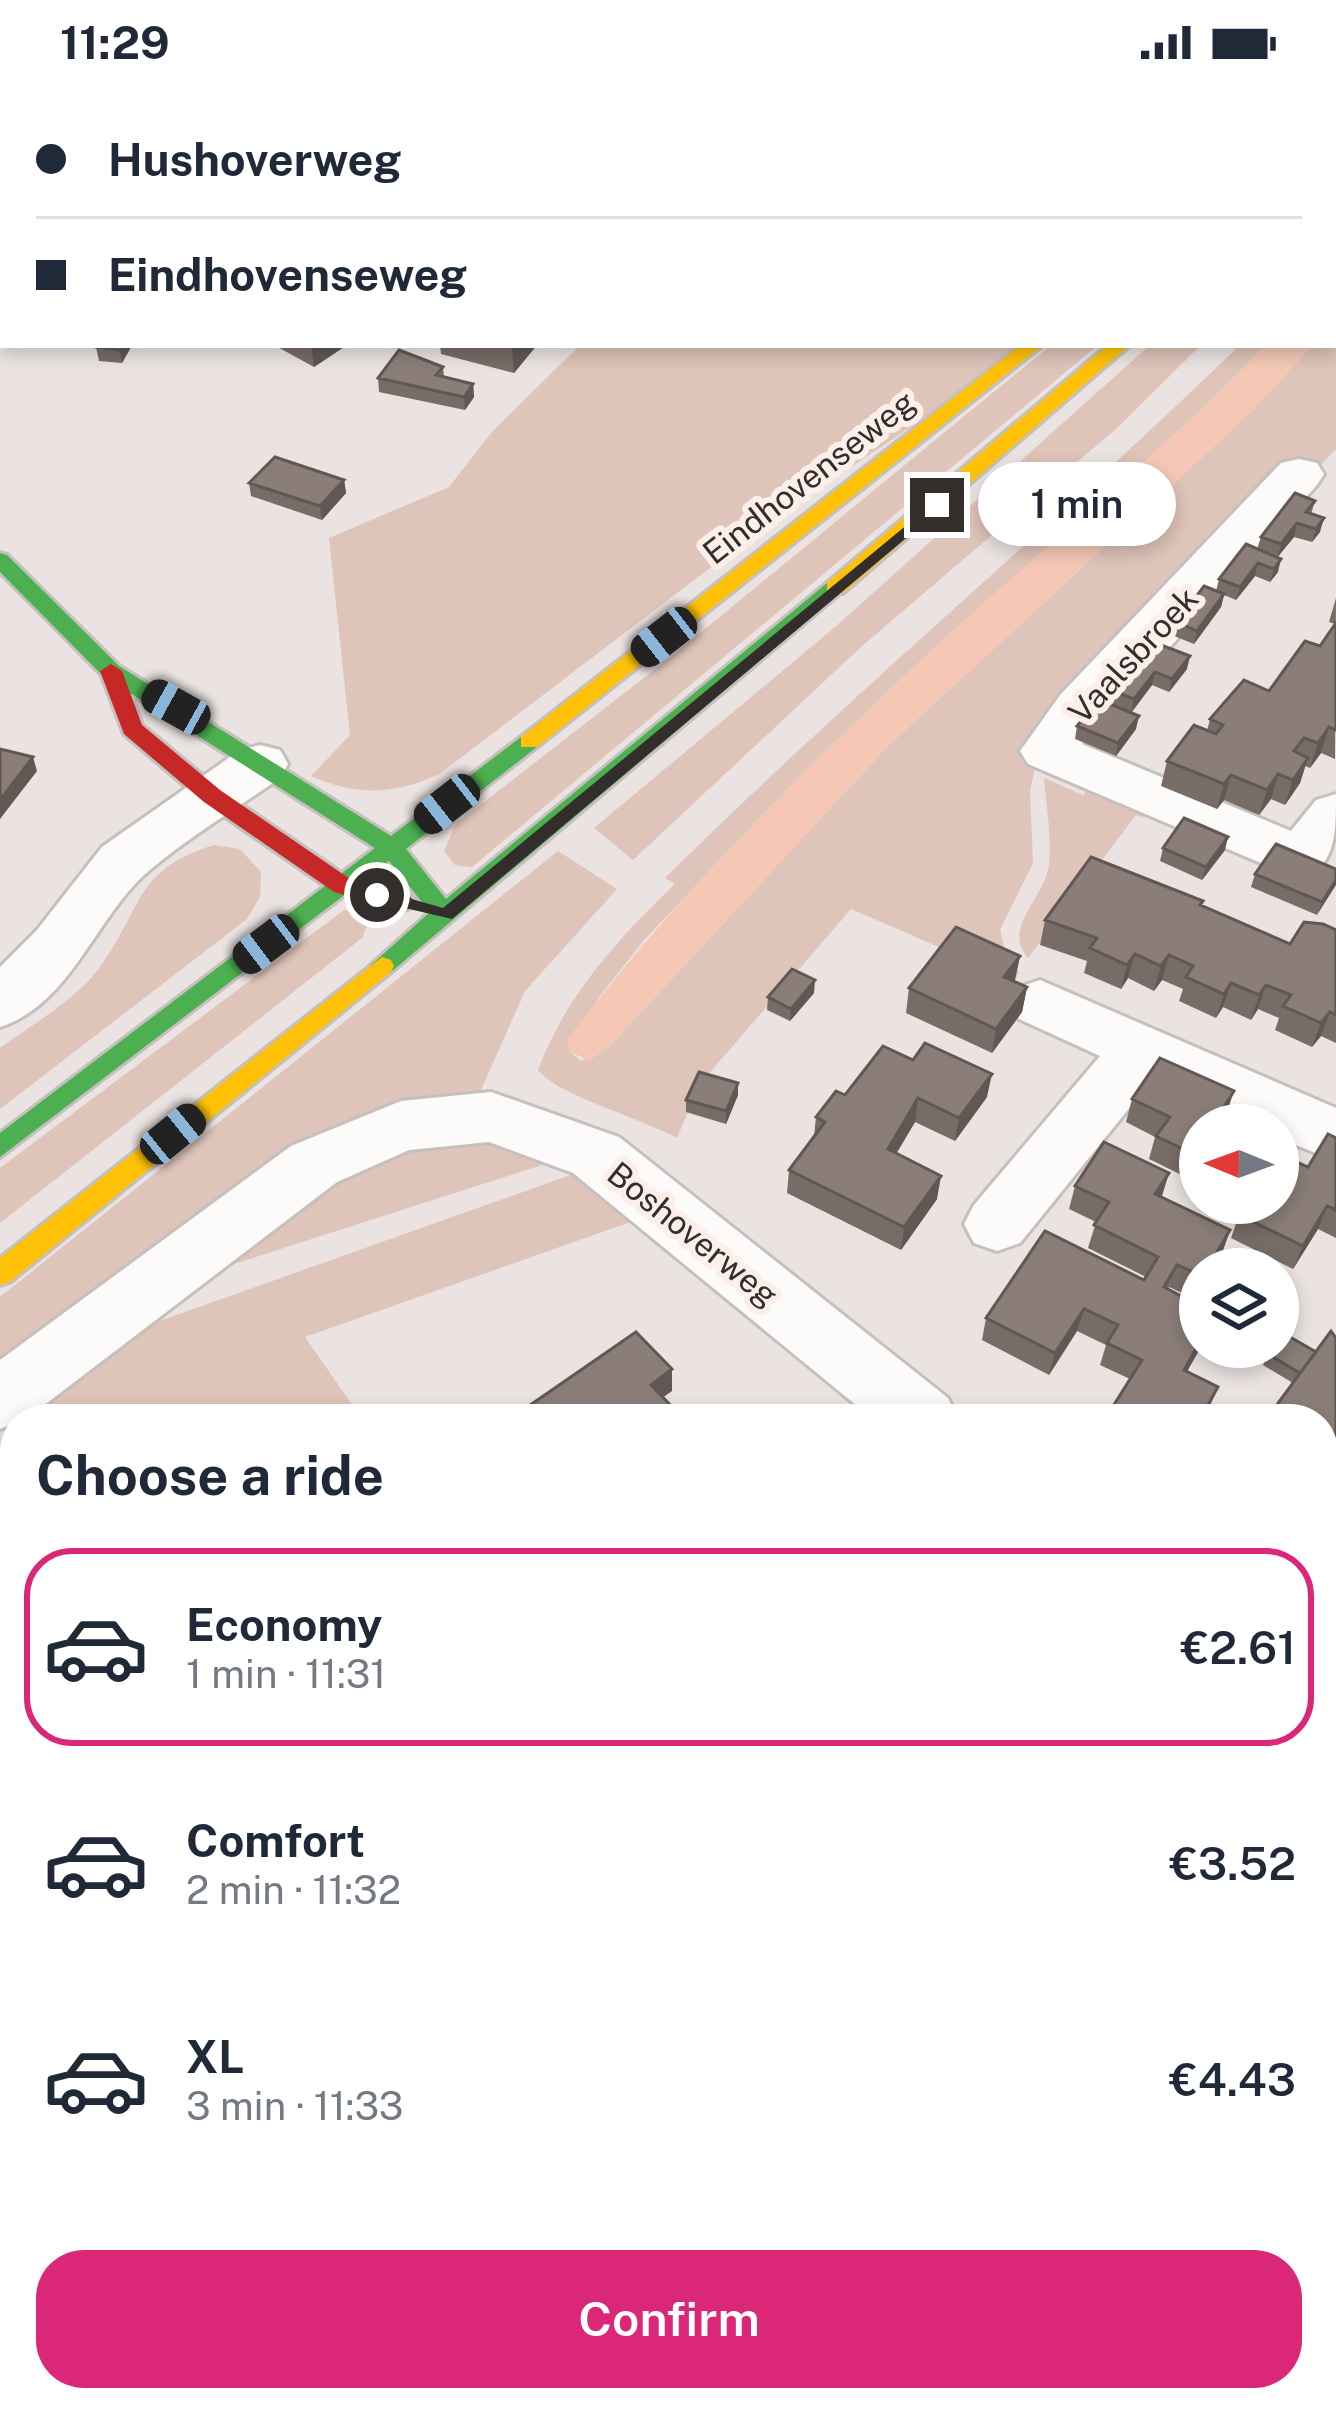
<!DOCTYPE html>
<html lang="en">
<head>
<meta charset="utf-8">
<style>
	body { margin:0; font-family:"Public Sans",sans-serif; background:#f6f6f7; color:#1f2937; height:100vh; display:flex; flex-direction:column; font-size:45px; white-space:nowrap }
	* { box-sizing:border-box; margin:0 }
	p { font-size:39px; color:#747a83 }
	.icon { flex:none; width:66px; height:66px; fill:none; stroke:currentColor; stroke-width:2; stroke-linecap:round; stroke-linejoin:round }
	.map { position:relative; flex:1; overflow:hidden }
	.details { position:absolute; left:0px; top:1320px; width:1338px; height:1008px; display:flex; flex-direction:column; background:#fff; border-radius:48px 48px 0 0; box-shadow:0 6px 18px #0003 }
	.details>* { flex:none }
	.guide { position:absolute; left:0px; top:0px; width:1338px; height:264px; box-shadow:0 6px 18px #0003; display:grid; align-content:center; height:264px; padding:0 36px; background:#fff }
	.needle { width:78px; rotate:271deg }
	.controls { position:absolute; left:1179px; top:1020px; display:grid; gap:24px }
	.controls a { display:grid; place-items:center; width:120px; height:120px; border-radius:50%; background:#fff; box-shadow:0 6px 18px #0003; font-size:60px }
	.end { position:absolute; width:54px; height:54px; margin:-27px; border:15px solid #332e2c; background:#fff; box-shadow:0 0 0 6px #fff }
	.from { border-radius:50% }
	.bubble { position:absolute; height:84px; border-radius:42px; background:#fff; box-shadow:0 6px 18px #0003; font-size:39px; font-weight:600; line-height:84px; text-align:center }
	.car { position:absolute; width:36px; height:72px; margin:-36px -18px; border-radius:15px; box-shadow:0 0 9px 3px #0007; background:linear-gradient(#222 24%,#8ab4d8 0 40%,#222 0 76%,#8ab4d8 0 86%,#222 0) }
	.guide b { display:flex; align-items:center; gap:42px; height:114px; font-size:45px }
	.guide b+b { border-top:3px solid #e0e1e3 }
	.guide i { width:30px; height:30px; background:#1f2937 }
	ul { padding:0; list-style:none }
	li { display:flex; align-items:center; gap:36px; height:198px; margin:0 24px 18px; padding:0 12px; border:6px solid transparent; border-radius:48px }
	li div { flex:1 }
	li b { display:block; font-size:45px }
	li em { font-style:normal; font-weight:600 }
	li.on { border-color:#db2777 }
	li>.icon { width:108px; height:108px; stroke-width:1.5 }
	h2 { padding:0 36px; font-size:54px; line-height:144px }
	.cta { display:flex; gap:24px; margin-top:auto; padding:24px 36px }
	.cta a { flex:1; height:138px; border-radius:48px; background:#db2777; color:#fff; font-size:48px; font-weight:600; line-height:138px; text-align:center }
	.status { display:flex; justify-content:space-between; align-items:center; height:84px; padding:0 60px; background:#fff; direction:ltr }
	.status svg { height:33px; fill:currentColor }
	.map>svg:first-child { display:block }
	.green { fill:#dec4b9 }
	.water { fill:#f4c8b5 }
	.lines { fill:none; stroke-linecap:round; stroke-linejoin:round }
	.street-casing { stroke:#c5c0be; stroke-width:6 }
	.fast-casing { stroke:#c5c0be; stroke-width:6 }
	.slow-casing { stroke:#c5c0be; stroke-width:6 }
	.jam-casing { stroke:#c5c0be; stroke-width:6 }
	.street { fill:#fcfbfa; fill-rule:evenodd }
	.fast { fill:#4caf50; fill-rule:evenodd }
	.slow { fill:#ffc107; fill-rule:evenodd }
	.jam { fill:#c62828; fill-rule:evenodd }
	.wall { fill:#786c67 }
	.shaded-wall { fill:#615854 }
	.building { fill:#8b7e78; stroke:#615854; stroke-width:3 }
	.route { fill:#332e2c }
	.labels { text-anchor:middle; stroke-width:12; stroke-linejoin:round; paint-order:stroke }
	.street-label { font-size:33px; fill:#332e2c; stroke:#fcefea }
</style>
</head>
<body>
<div class="status"><b>11:29</b><svg viewBox="0 0 49 12"><path d="M0 12V9h3v3zM5 12V6h3v6zM10 12V3h3v9zM15 12V0h3v12zM26 1h20v11H26zM47 4h2v5h-2z"/></svg></div>
<div class="map">
<svg width="1336" height="2328" viewBox="0 0 1336 2328">
	<rect width="100%" height="100%" fill="#eae3e1"/>
	<!-- green -->
	<path class="green" d="M 820,0 L 1268,0 L 1265,3 Z
		M 1336,237 L 1336,365 L 1036,677 L 1030,708 L 1033,779 L 1000,846 L 1007,875 L 1019,888 L 1015,896 L 851,825 L 699,1001 L 677,1054 C 639,1033 559,1012 538,986 C 566,911 618,855 675,800 L 665,794 C 851,610 1052,443 1240,261 L 1265,261 L 1209,320 L 928,570 L 749,746 L 644,856 L 599,913 L 569,967 L 581,977 L 608,964 L 887,663 L 1251,328 L 1313,261 L 1335,261 Z
		M 580,261 L 1019,261 L 953,315 L 782,429 L 438,691 C 391,711 358,712 311,692 L 350,651 L 329,454 L 449,403 L 491,349 Z
		M 1051,261 L 1098,261 L 472,783 L 455,781 L 444,767 L 456,740 L 672,572 Z
		M 1150,261 L 1201,261 L 1117,344 L 862,562 L 633,776 L 594,744 L 835,543 Z
		M 1044,694 L 1083,711 L 1091,701 L 1149,725 L 1143,733 L 1136,731 L 1028,874 C 1001,843 1046,813 1049,780 C 1052,752 1046,722 1044,694 Z
		M 214,761 L 240,765 L 261,788 L 260,813 L 247,835 L 0,1025 L 0,964 C 34,939 78,915 102,880 C 145,819 135,786 214,761 Z
		M 558,767 L 617,805 L 525,907 L 477,1015 L 0,1293 L 0,1213 Z
		M 344,826 L 360,830 L 367,842 L 362,854 L 0,1139 L 0,1084 Z
		M 458,1057 L 520,1057 L 567,1073 L 203,1190 L 328,1095 L 391,1069 Z
		M 576,1089 L 639,1135 L 305,1253 L 362,1335 L 32,1335 L 137,1245 Z
		M 0,1491 L 15,1512 L 15,2087 L 0,2093 Z
		M 317,2313 L 610,2313 L 621,2328 L 330,2328 Z
		M 750,2313 L 1133,2313 L 1117,2328 L 761,2328 Z"/>
	<!-- water -->
	<path class="water" d="M 1265,261 L 1313,261 L 1251,328 L 888,662 L 608,964 L 589,977 L 569,967 L 567,956 C 673,815 799,689 928,569 C 1040,466 1160,371 1265,261 Z"/>
	<g class="lines">
		<defs>
			<path id="street" d="M 257,0 L 302,0 L 255,3 Z
				M 0,134 L 3,134 L 0,161 Z
				M 1299,375 L 1317,379 L 1324,390 L 1317,401 L 1082,660 L 1291,747 L 1316,716 L 1336,710 C 1336,748 1336,783 1301,796 L 1028,680 L 1020,667 L 1061,610 L 1281,379 Z
				M 260,661 L 280,666 L 288,680 L 280,694 C 236,725 185,755 144,791 C 95,836 69,921 0,943 L 0,883 L 37,846 L 102,763 L 240,666 Z
				M 1040,896 L 1336,1024 L 1336,1077 L 1278,1054 L 1278,1041 L 1250,1041 L 1152,996 L 1020,1159 L 997,1167 L 974,1159 L 964,1140 L 974,1121 L 1100,972 L 1019,935 L 1010,919 L 1019,903 Z
				M 491,1008 L 619,1053 L 948,1314 L 958,1335 L 873,1335 L 573,1089 L 489,1058 L 409,1066 L 337,1098 L 26,1335 L 0,1345 L 0,1276 L 291,1062 L 401,1017 Z
				M 1323,1597 L 1336,1602 L 1336,1679 L 1323,1674 Z"/>
			<path id="fast" d="M 0,469 L 7,471 L 119,582 L 391,752 L 521,653 L 537,653 L 537,663 L 406,765 L 446,815 L 827,499 L 835,497 L 846,504 L 391,888 L 373,888 L 370,882 L 430,828 L 389,777 L 0,1073 L 0,1049 L 375,764 L 103,592 L 0,488 Z
				M 0,1405 L 15,1415 L 15,1451 L 0,1441 Z"/>
			<path id="slow" d="M 1336,38 L 1336,49 L 1335,49 L 1335,38 Z
				M 1021,261 L 1043,261 L 537,663 L 521,663 L 521,653 Z
				M 1108,261 L 1130,261 L 843,509 L 827,509 L 827,499 Z
				M 382,873 L 391,876 L 394,882 L 391,888 L 10,1198 L 0,1201 L 0,1174 Z"/>
			<path id="jam" d="M 111,580 L 122,587 L 142,641 L 220,706 L 350,795 L 410,812 L 414,818 L 410,824 L 402,827 L 334,808 L 204,718 L 124,650 L 100,587 Z
				M 638,2313 L 679,2313 L 686,2328 L 644,2328 Z"/>
		</defs>
		<!-- street casing -->
		<use href="#street" class="street-casing"/>
		<!-- fast casing -->
		<use href="#fast" class="fast-casing"/>
		<!-- slow casing -->
		<use href="#slow" class="slow-casing"/>
		<!-- jam casing -->
		<use href="#jam" class="jam-casing"/>
		<!-- street -->
		<use href="#street" class="street"/>
		<!-- fast -->
		<use href="#fast" class="fast"/>
		<!-- slow -->
		<use href="#slow" class="slow"/>
		<!-- jam -->
		<use href="#jam" class="jam"/>
	</g>
	<!-- wall -->
	<path class="wall" d="M 84,0 L 206,0 L 201,3 L 85,3 Z
		M 97,261 L 131,261 L 131,263 L 122,279 L 99,277 L 96,263 Z
		M 274,261 L 347,261 L 314,283 Z
		M 440,261 L 537,261 L 514,289 L 441,270 Z
		M 443,283 L 444,293 L 473,300 L 474,313 L 465,326 L 379,308 L 378,294 Z
		M 344,396 L 346,409 L 322,436 L 251,412 L 249,399 Z
		M 1315,417 L 1311,430 L 1320,448 L 1312,458 L 1294,453 L 1277,473 L 1278,488 L 1270,498 L 1255,492 L 1236,516 L 1224,511 L 1221,523 L 1194,560 L 1174,552 L 1177,538 L 1216,507 L 1219,495 L 1257,465 L 1261,453 Z
		M 1336,514 L 1335,675 L 1321,669 L 1310,684 L 1305,682 L 1300,699 L 1285,721 L 1271,715 L 1259,731 L 1224,716 L 1217,725 L 1161,702 L 1167,677 L 1207,647 L 1210,635 L 1269,607 L 1320,562 L 1335,540 L 1329,538 Z
		M 1153,558 L 1187,585 L 1169,608 L 1152,601 L 1131,629 L 1111,620 L 1113,607 Z
		M 1077,642 L 1136,645 L 1116,672 L 1075,655 Z
		M 1163,764 L 1225,766 L 1202,796 L 1160,777 Z
		M 1336,785 L 1317,831 L 1251,803 L 1255,790 Z
		M 1203,817 L 1202,822 L 1290,860 L 1336,846 L 1336,959 L 1321,952 L 1312,963 L 1275,946 L 1279,934 L 1258,925 L 1251,936 L 1223,923 L 1216,934 L 1179,917 L 1183,905 L 1162,896 L 1154,907 L 1128,894 L 1121,905 L 1084,889 L 1087,877 L 1040,861 L 1045,836 Z
		M 1020,872 L 1014,898 L 1027,903 L 1022,928 L 992,969 L 906,929 L 909,904 Z
		M 814,909 L 790,937 L 767,926 L 768,913 Z
		M 738,999 L 738,1011 L 726,1040 L 686,1028 L 686,1016 Z
		M 845,1011 L 987,1013 L 955,1057 L 915,1038 L 896,1069 L 937,1115 L 901,1166 L 787,1109 L 789,1086 L 814,1052 L 816,1033 Z
		M 1132,1015 L 1226,1031 L 1200,1041 L 1200,1100 L 1149,1075 L 1155,1053 L 1126,1038 Z
		M 1336,1054 L 1336,1154 L 1318,1145 L 1293,1185 L 1231,1154 L 1239,1131 L 1308,1083 Z
		M 1075,1102 L 1161,1113 L 1230,1146 L 1222,1169 L 1212,1185 L 1200,1185 L 1200,1206 L 1195,1215 L 1169,1203 L 1168,1205 L 1187,1287 L 1218,1303 L 1204,1335 L 1109,1335 L 1112,1324 L 1130,1295 L 1100,1281 L 1106,1261 L 1077,1247 L 1049,1291 L 982,1256 L 986,1234 L 1144,1196 L 1146,1193 L 1088,1164 L 1096,1138 L 1069,1125 Z
		M 1316,1268 L 1336,1426 L 1323,1445 L 1323,1335 L 1269,1335 L 1273,1326 L 1293,1299 L 1263,1281 L 1268,1270 Z
		M 1336,2242 L 1336,2267 L 1324,2255 Z
		M 1336,2285 L 1336,2328 L 1305,2328 L 1302,2324 L 1311,2313 L 1323,2313 L 1323,2299 Z"/>
	<!-- shaded-wall -->
	<path class="shaded-wall" d="M 131,0 L 149,0 L 150,3 L 126,3 Z
		M 167,0 L 206,0 L 201,3 L 167,3 Z
		M 122,261 L 131,261 L 131,263 L 122,279 L 119,266 Z
		M 311,261 L 347,261 L 314,283 Z
		M 514,261 L 537,261 L 514,289 L 512,263 Z
		M 473,300 L 474,313 L 465,326 L 464,313 Z
		M 344,396 L 346,409 L 322,436 L 320,422 Z
		M 1324,434 L 1320,448 L 1312,458 L 1316,445 Z
		M 1297,439 L 1294,453 L 1277,474 L 1281,460 Z
		M 1281,475 L 1278,488 L 1270,498 L 1274,485 Z
		M 1258,479 L 1255,492 L 1236,516 L 1240,503 Z
		M 1224,510 L 1221,523 L 1194,560 L 1197,547 Z
		M 1190,572 L 1187,585 L 1169,608 L 1172,595 Z
		M 1155,588 L 1152,601 L 1131,629 L 1134,615 Z
		M 1139,632 L 1136,645 L 1116,672 L 1118,659 Z
		M 1329,643 L 1321,669 L 1310,684 L 1318,659 Z
		M 33,673 L 37,687 L 0,735 L 0,716 Z
		M 1308,674 L 1300,699 L 1285,721 L 1293,696 Z
		M 1278,690 L 1271,715 L 1259,731 L 1267,706 Z
		M 1231,691 L 1224,716 L 1217,725 L 1224,700 Z
		M 1228,753 L 1225,766 L 1202,796 L 1206,783 Z
		M 1336,796 L 1336,801 L 1317,831 L 1322,818 Z
		M 1135,870 L 1128,894 L 1121,905 L 1127,881 Z
		M 1169,871 L 1162,896 L 1154,907 L 1161,882 Z
		M 1020,872 L 1015,896 L 1000,917 L 1004,893 Z
		M 815,896 L 814,909 L 790,937 L 791,925 Z
		M 1231,899 L 1223,923 L 1216,934 L 1224,910 Z
		M 1266,901 L 1258,925 L 1251,936 L 1259,911 Z
		M 1027,903 L 1022,928 L 992,969 L 996,945 Z
		M 1330,928 L 1321,952 L 1312,963 L 1321,939 Z
		M 992,990 L 987,1013 L 955,1057 L 959,1034 Z
		M 738,999 L 738,1011 L 726,1040 L 726,1027 Z
		M 1234,1007 L 1226,1031 L 1220,1029 Z
		M 918,1014 L 915,1038 L 885,1089 L 888,1065 Z
		M 1169,1089 L 1162,1112 L 1147,1133 L 1155,1110 Z
		M 941,1092 L 937,1115 L 901,1166 L 904,1143 Z
		M 1327,1122 L 1318,1145 L 1293,1185 L 1303,1162 Z
		M 1230,1146 L 1222,1169 L 1212,1185 L 1207,1185 Z
		M 1084,1225 L 1077,1247 L 1049,1291 L 1055,1269 Z
		M 1200,1258 L 1201,1263 L 1176,1307 L 1184,1286 Z
		M 672,1285 L 672,1307 L 651,1322 L 651,1301 Z
		M 1218,1303 L 1204,1335 L 1200,1335 Z
		M 212,2313 L 219,2313 L 223,2328 L 215,2328 Z"/>
	<!-- building -->
	<path class="building" d="M 90,0 L 131,0 L 126,3 L 85,3 Z
		M 333,0 L 397,0 L 392,3 L 328,3 Z
		M 97,261 L 122,261 L 119,266 L 96,263 Z
		M 399,266 L 443,283 L 436,291 L 473,300 L 464,313 L 378,294 Z
		M 275,373 L 344,396 L 320,422 L 249,399 Z
		M 1295,409 L 1315,417 L 1306,428 L 1324,434 L 1316,445 L 1297,439 L 1281,460 L 1261,453 Z
		M 1246,460 L 1281,475 L 1274,485 L 1258,479 L 1240,503 L 1219,495 Z
		M 1204,502 L 1224,510 L 1197,547 L 1177,538 Z
		M 1336,539 L 1336,646 L 1329,643 L 1318,659 L 1304,654 L 1294,667 L 1308,674 L 1293,696 L 1278,690 L 1267,706 L 1231,691 L 1224,700 L 1167,677 L 1194,641 L 1216,650 L 1223,641 L 1210,635 L 1244,596 L 1269,607 L 1305,557 L 1320,562 Z
		M 1153,558 L 1190,572 L 1172,595 L 1155,588 L 1134,615 L 1113,607 Z
		M 1098,615 L 1139,632 L 1118,659 L 1077,642 Z
		M 0,665 L 33,673 L 0,716 Z
		M 1184,734 L 1228,753 L 1206,783 L 1163,764 Z
		M 1276,760 L 1336,785 L 1336,796 L 1322,818 L 1255,790 Z
		M 1091,773 L 1203,817 L 1200,821 L 1290,860 L 1304,838 L 1323,840 L 1336,846 L 1336,931 L 1330,928 L 1321,939 L 1283,922 L 1291,911 L 1266,901 L 1259,911 L 1231,899 L 1224,910 L 1186,893 L 1193,882 L 1169,871 L 1161,882 L 1135,870 L 1127,881 L 1090,864 L 1097,854 L 1045,836 Z
		M 956,843 L 1020,872 L 1004,893 L 1027,903 L 996,945 L 909,904 Z
		M 792,885 L 815,896 L 791,925 L 768,913 Z
		M 925,959 L 992,990 L 959,1034 L 918,1014 L 888,1065 L 941,1092 L 904,1143 L 789,1086 L 825,1038 L 816,1033 L 836,1007 L 845,1011 L 883,962 L 913,976 Z
		M 1160,974 L 1234,1007 L 1220,1029 L 1247,1041 L 1200,1041 L 1200,1073 L 1156,1052 L 1170,1033 L 1132,1015 Z
		M 699,988 L 738,999 L 726,1027 L 686,1016 Z
		M 1328,1050 L 1336,1054 L 1336,1126 L 1327,1122 L 1303,1162 L 1239,1131 L 1247,1119 L 1278,1119 L 1279,1070 L 1308,1083 Z
		M 1104,1058 L 1169,1089 L 1155,1110 L 1230,1146 L 1207,1185 L 1200,1185 L 1200,1191 L 1177,1181 L 1164,1203 L 1200,1222 L 1200,1258 L 1184,1286 L 1218,1303 L 1200,1335 L 1134,1335 L 1112,1324 L 1142,1276 L 1107,1259 L 1118,1241 L 1084,1225 L 1055,1269 L 986,1234 L 1045,1147 L 1144,1196 L 1158,1173 L 1094,1141 L 1109,1118 L 1075,1102 Z
		M 1331,1247 L 1336,1254 L 1336,1421 L 1325,1438 L 1323,1437 L 1323,1335 L 1289,1335 L 1273,1326 Z
		M 636,1248 L 672,1285 L 651,1301 L 680,1331 L 686,1326 L 694,1335 L 510,1335 Z
		M 1283,1249 L 1316,1268 L 1300,1289 L 1268,1270 L 1273,1263 L 1278,1263 L 1278,1256 Z
		M 15,2229 L 15,2313 L 212,2313 L 215,2328 L 16,2328 L 0,2244 L 0,2235 Z
		M 1336,2292 L 1336,2328 L 1325,2328 L 1315,2316 L 1318,2313 L 1323,2313 L 1323,2307 Z"/>
	<!-- route -->
	<path class="route" d="M 937,416 L 942,424 L 452,835 L 371,816 L 371,807 L 377,805 L 443,824 Z"/>
	<g class="labels">
		<!-- street labels -->
		<g class="street-label">
			<text transform="translate(809 393) rotate(-38)" y="12">Eindhovenseweg</text>
			<text transform="translate(1133 571) rotate(-47)" y="12">Vaalsbroek</text>
			<text transform="translate(693 1150) rotate(39)" y="12">Boshoverweg</text>
		</g>
	</g>
</svg>
<div class="controls">
<a><svg class="needle" viewBox="-14 -14 28 28"><path d="M0-13l5 13h-10z" fill="#e53935"/><path d="M0 13l5-13h-10z" fill="#747a83"/></svg></a>
<a><svg class="icon" aria-label="layers" viewBox="0 0 24 24"><path d="M12 4l9 5-9 5-9-5zM3 14l9 5 9-5"/></svg></a>
</div>
<i class="end from" style="left:377px;top:811px"></i>
<i class="end" style="left:937px;top:421px"></i>
<div class="bubble" style="left:978px;top:378px;width:198px">1 min</div>
<i class="car" style="left:664px;top:553px;rotate:232deg"></i>
<i class="car" style="left:176px;top:623px;rotate:299deg"></i>
<i class="car" style="left:447px;top:720px;rotate:232deg"></i>
<i class="car" style="left:266px;top:860px;rotate:233deg"></i>
<i class="car" style="left:173px;top:1050px;rotate:51deg"></i>
<div class="guide">
<b><i class="from"></i>Hushoverweg</b>
<b><i></i>Eindhovenseweg</b>
</div>
<section class="details">
<h2>Choose a ride</h2>
<ul>
<li class="on"><svg class="icon" aria-label="car" viewBox="0 0 24 24"><path d="M5 17H2v-5l4-1 3-4h7l3 4 3 1v5h-3M9 17h6M6 11h13"/><circle cx="7" cy="17" r="2"/><circle cx="17" cy="17" r="2"/></svg><div><b>Economy</b><p>1 min · 11:31</p></div><em>€2.61</em></li>
<li><svg class="icon" aria-label="car" viewBox="0 0 24 24"><path d="M5 17H2v-5l4-1 3-4h7l3 4 3 1v5h-3M9 17h6M6 11h13"/><circle cx="7" cy="17" r="2"/><circle cx="17" cy="17" r="2"/></svg><div><b>Comfort</b><p>2 min · 11:32</p></div><em>€3.52</em></li>
<li><svg class="icon" aria-label="car" viewBox="0 0 24 24"><path d="M5 17H2v-5l4-1 3-4h7l3 4 3 1v5h-3M9 17h6M6 11h13"/><circle cx="7" cy="17" r="2"/><circle cx="17" cy="17" r="2"/></svg><div><b>XL</b><p>3 min · 11:33</p></div><em>€4.43</em></li>
</ul>
<div class="cta"><a>Confirm</a></div>
</section>
</div>
</body>
</html>
